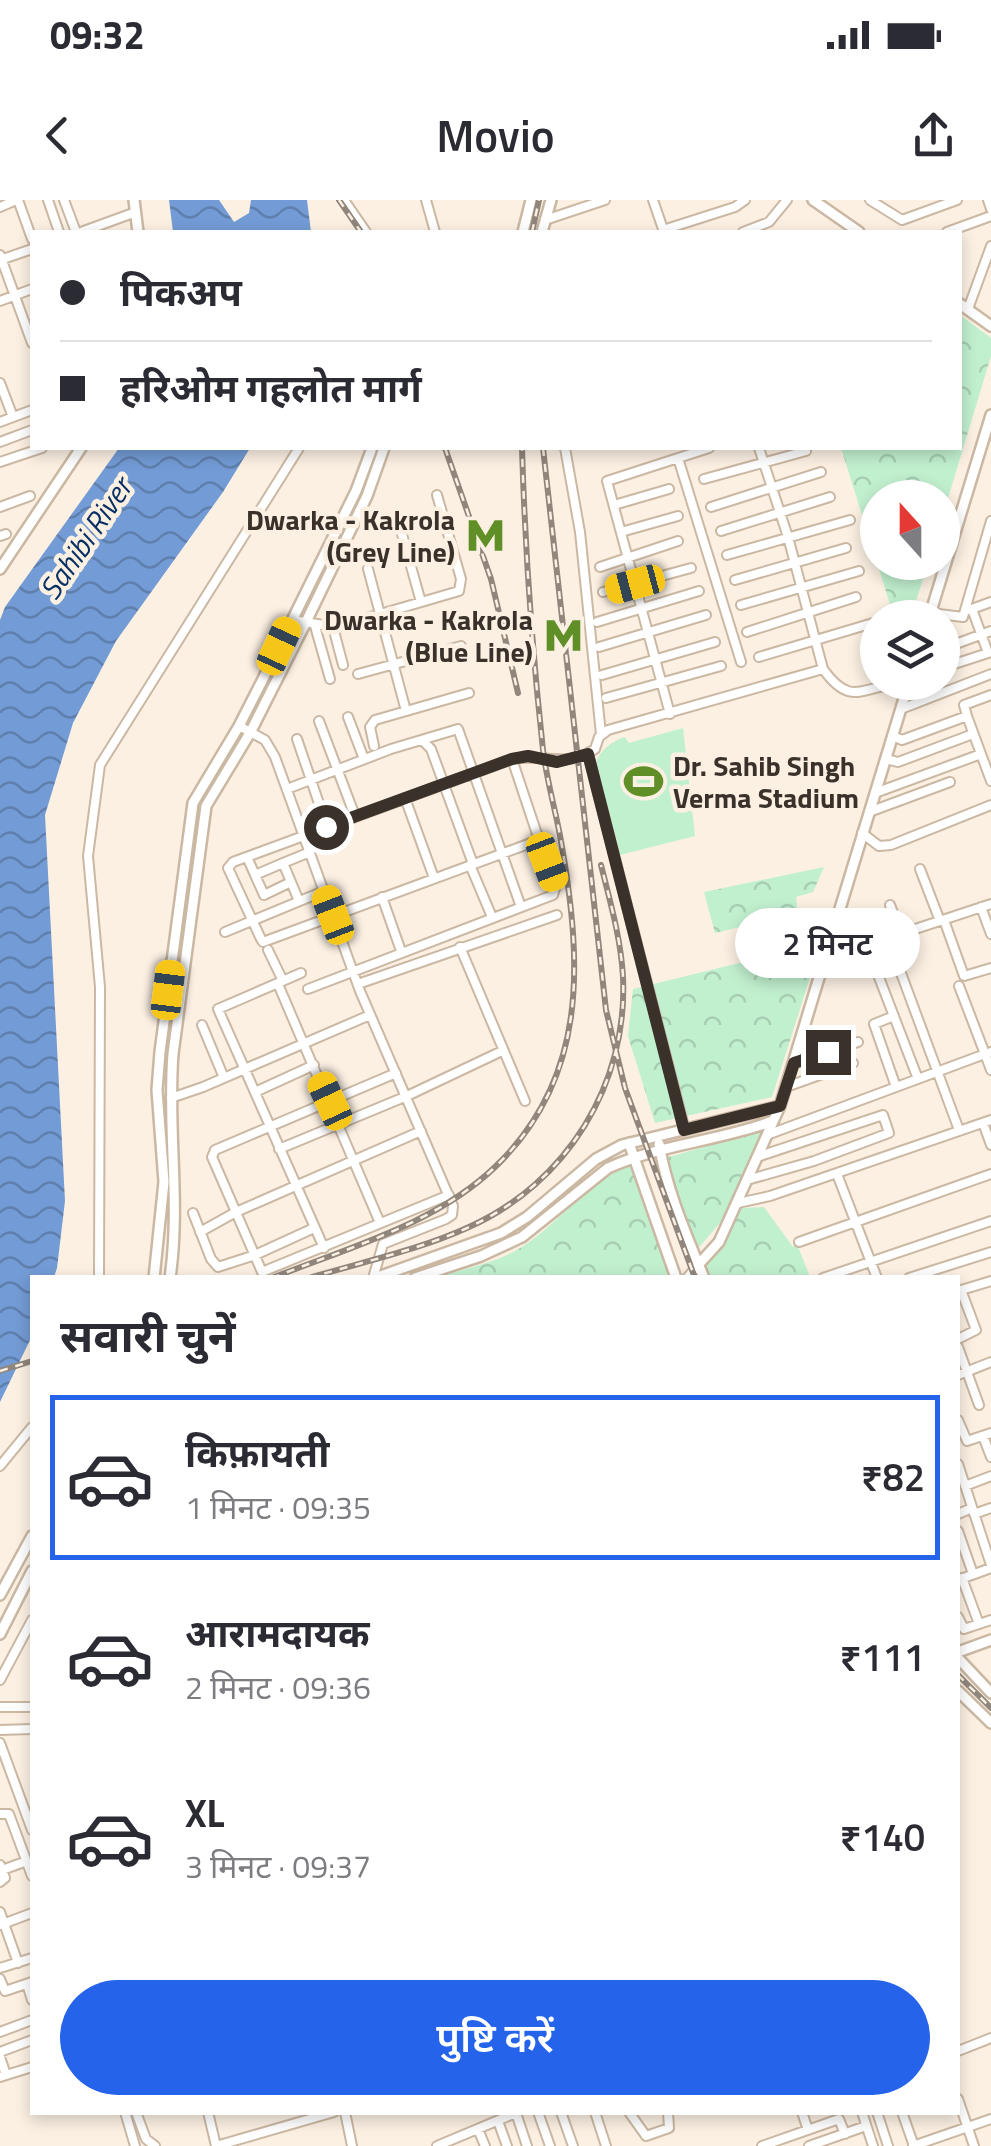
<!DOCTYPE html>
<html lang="hi">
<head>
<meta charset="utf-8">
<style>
	body { margin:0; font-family:"Titillium Web","Noto Sans Devanagari",sans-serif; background:#f2f2f3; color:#2b2b33; height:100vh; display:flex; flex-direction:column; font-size:38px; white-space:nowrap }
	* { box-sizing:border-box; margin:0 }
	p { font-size:32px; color:#7c7c81 }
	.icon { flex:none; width:55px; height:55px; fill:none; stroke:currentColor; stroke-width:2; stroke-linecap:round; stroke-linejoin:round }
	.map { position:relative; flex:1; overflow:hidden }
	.panel { position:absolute; left:30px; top:1075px; width:930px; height:840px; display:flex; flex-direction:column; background:#fff; border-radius:0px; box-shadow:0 5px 15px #0003 }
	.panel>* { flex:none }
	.hud { position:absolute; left:30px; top:30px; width:932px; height:220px; border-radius:0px; box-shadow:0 5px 15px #0003; display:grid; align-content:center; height:220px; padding:0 30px; background:#fff }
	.needle { width:65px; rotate:339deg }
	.fabs { position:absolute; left:860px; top:280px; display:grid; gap:20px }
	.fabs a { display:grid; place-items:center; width:100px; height:100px; border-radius:50%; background:#fff; box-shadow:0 5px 15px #0003; font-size:50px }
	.end { position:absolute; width:45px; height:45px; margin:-22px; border:12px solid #3a322a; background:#fff; box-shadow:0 0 0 5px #fff }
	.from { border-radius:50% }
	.bubble { position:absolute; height:70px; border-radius:35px; background:#fff; box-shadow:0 5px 15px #0003; font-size:32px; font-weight:600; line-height:70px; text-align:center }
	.car { position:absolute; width:30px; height:60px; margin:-30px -15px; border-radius:12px; box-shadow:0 0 8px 2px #0007; background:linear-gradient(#f5c518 24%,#345 0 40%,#f5c518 0 76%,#345 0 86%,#f5c518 0) }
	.hud b { display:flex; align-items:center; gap:35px; height:95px; font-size:38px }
	.hud b+b { border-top:2px solid #e1e1e2 }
	.hud i { width:25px; height:25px; background:#2b2b33 }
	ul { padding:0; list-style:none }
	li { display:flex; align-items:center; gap:30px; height:165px; margin:0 20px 15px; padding:0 10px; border:5px solid transparent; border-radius:0px }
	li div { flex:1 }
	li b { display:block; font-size:38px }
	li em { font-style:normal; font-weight:600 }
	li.current { border-color:#2563eb }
	li>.icon { width:90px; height:90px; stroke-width:1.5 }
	h2 { padding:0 30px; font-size:45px; line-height:120px }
	.cta { display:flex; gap:20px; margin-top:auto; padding:20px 30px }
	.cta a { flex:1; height:115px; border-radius:60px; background:#2563eb; color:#fff; font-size:40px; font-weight:600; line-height:115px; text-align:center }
	.status { display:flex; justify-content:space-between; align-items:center; height:70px; padding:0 50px; background:#fff; direction:ltr }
	.status svg { height:28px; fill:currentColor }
	header { display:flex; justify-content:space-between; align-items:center; height:130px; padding:0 30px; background:#fff; font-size:45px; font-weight:600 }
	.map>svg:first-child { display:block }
	.grass { fill:#c1f0cf }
	.park { fill:url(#park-crowns) }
	.water { fill:url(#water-waves) }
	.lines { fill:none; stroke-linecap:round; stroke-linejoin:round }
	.minor-casing { stroke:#cbb8a3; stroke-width:12 }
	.tertiary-casing { stroke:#cbb8a3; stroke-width:14 }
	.minor { stroke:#fff; stroke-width:8 }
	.tertiary { stroke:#fff; stroke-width:9 }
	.rail-casing { stroke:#90867c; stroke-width:6 }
	.rail { stroke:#fcf0e3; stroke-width:2.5; stroke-dasharray:8; stroke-linecap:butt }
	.route { stroke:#3a322a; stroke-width:12 }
	.labels { text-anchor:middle; stroke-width:9; stroke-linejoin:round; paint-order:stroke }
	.poi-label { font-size:28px; font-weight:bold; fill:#3a322a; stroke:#fcf0e3; text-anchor:end }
	.water-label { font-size:30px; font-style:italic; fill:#083064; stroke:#fcf0e3 }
</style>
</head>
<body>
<div class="status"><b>09:32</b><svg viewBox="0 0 49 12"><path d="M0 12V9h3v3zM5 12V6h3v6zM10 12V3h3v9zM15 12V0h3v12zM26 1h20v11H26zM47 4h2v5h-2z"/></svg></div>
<header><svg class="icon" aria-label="back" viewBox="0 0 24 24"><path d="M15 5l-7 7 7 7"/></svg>Movio<svg class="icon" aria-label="share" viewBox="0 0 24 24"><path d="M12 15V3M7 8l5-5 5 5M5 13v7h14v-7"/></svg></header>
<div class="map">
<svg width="991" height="1946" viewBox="0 0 991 1946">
	<defs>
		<pattern id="park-crowns" width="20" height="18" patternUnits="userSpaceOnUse" patternTransform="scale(2.5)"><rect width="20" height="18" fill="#c1f0cf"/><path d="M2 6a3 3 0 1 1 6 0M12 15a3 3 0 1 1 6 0" fill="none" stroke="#a7ceb2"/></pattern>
		<pattern id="water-waves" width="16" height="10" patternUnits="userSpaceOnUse" patternTransform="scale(2.5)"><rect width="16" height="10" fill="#739bd5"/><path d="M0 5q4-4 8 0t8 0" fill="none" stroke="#5f7fad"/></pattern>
	</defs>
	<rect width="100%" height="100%" fill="#fcf0e3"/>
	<!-- grass -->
	<path class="grass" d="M 683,528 L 695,636 L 616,656 L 594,569 C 597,552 610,542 625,537 L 629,543 Z"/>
	<!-- park -->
	<path class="park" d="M 960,115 L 991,138 L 991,156 L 943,315 L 942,298 L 878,298 L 878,362 L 928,363 L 911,417 L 894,417 L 841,248 L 960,248 Z
		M 824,667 L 813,692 L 796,697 L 798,713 L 715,733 L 704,692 Z
		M 821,743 L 772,897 L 655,923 L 628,836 L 633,789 Z
		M 765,930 L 729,1012 L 697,1050 L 665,958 Z
		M 632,965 L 669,1073 L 665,1077 L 439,1077 C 463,1069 491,1064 513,1052 C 557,1029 584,981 632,965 Z
		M 764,1007 L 793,1047 L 795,1039 L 810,1077 L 708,1077 L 703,1066 L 725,1040 L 741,1008 Z"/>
	<!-- water -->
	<path class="water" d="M 169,0 L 219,0 L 234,22 L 249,13 L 251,0 L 307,0 L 311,32 L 173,32 Z
		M 119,248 L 250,248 L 223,292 L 116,441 L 73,523 L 45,615 L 65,1001 L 57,1068 L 54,1077 L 32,1078 L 32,1136 L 0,1202 L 0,420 L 5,407 Z"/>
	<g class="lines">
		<defs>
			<path id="minor" d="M 18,0 L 32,39
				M 48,0 L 59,32
				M 64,0 L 76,32
				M 344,0 L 366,32
				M 426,0 L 435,32
				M 653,0 L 664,32
				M 870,0 L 902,20 L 957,0
				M 988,0 L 991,9
				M 0,7 L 16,0
				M 545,20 L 605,0
				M 663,30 L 735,7 L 745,0
				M 81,32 L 136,12
				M 743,32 L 769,22 L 787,0
				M 947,32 L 991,16
				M 0,55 L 32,143
				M 0,60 L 32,49
				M 0,101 L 32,89
				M 968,109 L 991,46
				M 0,183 L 13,217
				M 0,222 L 32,210
				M 0,242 L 32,230
				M 565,248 L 580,332 L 601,534
				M 759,248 L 788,337 L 823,469 C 856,515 868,476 908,488
				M 678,258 L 741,462
				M 0,262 L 42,248
				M 704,279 L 806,251
				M 614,305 L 669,289
				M 0,307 L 30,296
				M 711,307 L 821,272
				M 398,320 L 421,402
				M 721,331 L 830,297
				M 621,332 L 678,316
				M 0,336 L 6,334
				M 727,355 L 850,320
				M 600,367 L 678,341
				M 368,369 L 406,511
				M 735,380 L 846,348
				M 603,392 L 691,368
				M 741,405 L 859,371
				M 969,410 L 991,402
				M 931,413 L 963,417 L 991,321
				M 292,420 L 336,427 L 459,391 L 461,379 L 437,295
				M 597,422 L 699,391
				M 315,426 L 330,479
				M 333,427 L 343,465
				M 747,432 L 856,397
				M 599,447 L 706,415
				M 942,449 L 991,431
				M 759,457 L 873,423
				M 942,468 L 988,453 L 972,409
				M 358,474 L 461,446
				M 602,475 L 715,442
				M 606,498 L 721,466
				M 901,509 L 991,474
				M 670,514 L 607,281 L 709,248
				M 967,516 L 991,581
				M 348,517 L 364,559
				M 319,521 L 355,616
				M 239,526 L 265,540 L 275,557 L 360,791 L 453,1006 L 452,1015 L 446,1019 L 383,1044 L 373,1078
				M 893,536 L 902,540 L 967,516 L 964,505 L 991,495
				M 297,539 L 327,627
				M 422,540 L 431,549 L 473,664
				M 374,546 L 370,527 L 375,520 L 469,493
				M 588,554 L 685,930
				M 512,559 L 539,640 L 263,742 L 261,739 L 228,668 L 233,662 L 512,559 C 542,553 566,569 595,549 L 599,537 L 608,530 L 823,469
				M 886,559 L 898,562 L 973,534
				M 287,589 L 391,549 L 458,529 L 521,707
				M 875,593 L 981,554
				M 405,598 L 434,678
				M 869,612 L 950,582
				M 862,633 L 879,646 L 891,645 L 991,605
				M 247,657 L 255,675 L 283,663 L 299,701
				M 283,663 L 310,652
				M 470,665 L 492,717
				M 920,669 L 940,721
				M 255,675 L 264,695 L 291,682
				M 382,697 L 401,751
				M 890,705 L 901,734
				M 981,707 L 991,734
				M 944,720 L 964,776 L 991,768
				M 225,732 L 324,691
				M 888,738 L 991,704
				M 829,745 L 850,750 L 888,738 L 959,930
				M 867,746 L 918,879
				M 460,747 L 525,901
				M 268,750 L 283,781
				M 301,773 L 218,809 L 324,1048
				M 278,784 L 380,1023
				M 358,784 L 557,715
				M 959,786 L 985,854 L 991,852
				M 308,789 L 553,695 L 556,685 L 539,640
				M 894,816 L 874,824 L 896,887
				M 202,825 L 224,878
				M 794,863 L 858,842
				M 396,873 L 215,950 L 212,957 L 262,1072 L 449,995
				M 786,887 L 853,863
				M 255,892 L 314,865
				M 171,898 L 203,887 L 370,815
				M 983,923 L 991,945
				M 767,935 L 985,854 L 991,870
				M 279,949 L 407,896 L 502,851
				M 837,974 L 877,1078
				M 747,980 L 814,961 L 889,933 L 883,915 L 757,957
				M 738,1003 L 770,996 L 991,920
				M 193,1013 L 211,1059 L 218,1067 L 255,1055 L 314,1028
				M 200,1032 L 236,1012 L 421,931
				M 799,1042 L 991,974
				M 99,1078 L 100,787 L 88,656 L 100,565 L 299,248
				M 687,1078 L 699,1064
				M 823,1078 L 991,1021
				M 909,1078 L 991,1052
				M 958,1091 L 991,1081
				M 958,1139 L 976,1130 L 961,1090
				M 958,1147 L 979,1205
				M 958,1175 L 991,1162
				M 958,1220 L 967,1241 L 991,1233
				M 983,1236 L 991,1257
				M 958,1264 L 991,1365
				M 0,1266 L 32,1227
				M 965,1286 L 991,1276
				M 958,1314 L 972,1308
				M 974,1314 L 991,1308
				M 958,1331 L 973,1374
				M 962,1378 L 979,1424
				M 958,1380 L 991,1368
				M 958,1417 L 964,1429 L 991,1420
				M 0,1480 L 32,1420
				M 0,1507 L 32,1507
				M 0,1530 L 32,1529
				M 0,1543 L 32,1630
				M 0,1614 L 9,1614 L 32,1676
				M 0,1665 L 5,1678 L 0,1682
				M 2,1670 L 27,1661
				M 0,1712 L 18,1763
				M 0,1725 L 32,1713
				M 0,1768 L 32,1758
				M 0,1779 L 5,1791 L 32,1782
				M 27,1784 L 32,1800
				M 0,1832 L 32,1820
				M 958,1851 L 991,1838
				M 0,1852 L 32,1840
				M 0,1857 L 6,1875
				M 0,1877 L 32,1867
				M 958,1899 L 974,1946
				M 125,1912 L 135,1946
				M 136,1912 L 146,1939 L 155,1946
				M 208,1912 L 216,1946
				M 345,1912 L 352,1946
				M 538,1912 L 550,1946
				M 561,1912 L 573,1946
				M 595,1912 L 606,1946
				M 629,1912 L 646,1936 L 669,1928 L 668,1912
				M 802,1912 L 808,1930
				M 862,1912 L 873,1946
				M 877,1912 L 888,1946
				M 902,1912 L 914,1946
				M 516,1913 L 527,1946
				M 498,1921 L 507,1946
				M 478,1929 L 485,1946
				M 216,1946 L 334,1912
				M 437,1946 L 518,1912
				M 762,1946 L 839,1919 L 845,1934
				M 809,1946 L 866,1926
				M 913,1946 L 991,1919"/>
			<path id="tertiary" d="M 134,0 L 138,32
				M 813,0 L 859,32
				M 523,32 L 531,0
				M 542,32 L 551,0
				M 960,104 L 991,126
				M 0,369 L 81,248
				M 929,418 L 991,215
				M 629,943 L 676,1078
				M 659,944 C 667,991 686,1034 704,1078
				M 699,1064 L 719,1042 L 780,906 L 909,482
				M 154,1078 L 164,982 L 157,890 L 160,852 L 193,603 L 239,526 L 266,473 L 356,291 L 372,248
				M 170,1078 C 181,1002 167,928 173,854 L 206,606 L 250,533 L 305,424 L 367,296 L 384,248
				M 375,1078 L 501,1033 L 527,1017 L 596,959 L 622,945 L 780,906
				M 415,1078 L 481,1056 L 522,1037 L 608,968 C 661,944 719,941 773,921
				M 0,1395 L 32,1336
				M 0,1434 L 32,1371
				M 958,1452 L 991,1440
				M 958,1458 L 991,1493
				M 958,1491 L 991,1523"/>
		</defs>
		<!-- minor casing -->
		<use href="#minor" class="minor-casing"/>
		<!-- tertiary casing -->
		<use href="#tertiary" class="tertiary-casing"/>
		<!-- minor -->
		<use href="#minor" class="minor"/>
		<!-- tertiary -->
		<use href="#tertiary" class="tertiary"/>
		<defs>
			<path id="rail" d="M 339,0 L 361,32
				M 532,32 L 539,0
				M 445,248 L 491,379 L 518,493
				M 543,248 L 606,810 L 625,888 L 695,1078
				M 272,1078 C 347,1048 436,1024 495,967 C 588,878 582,764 562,647 C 557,615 547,583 543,550 C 532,449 525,349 522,248
				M 309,1078 C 362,1062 419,1050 469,1027 C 567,983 628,884 623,777 C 621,739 610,701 601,665
				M 0,1171 L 32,1161
				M 958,1475 L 991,1508"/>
		</defs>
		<!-- rail casing -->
		<use href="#rail" class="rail-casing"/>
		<!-- rail -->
		<use href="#rail" class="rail"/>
	</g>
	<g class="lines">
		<!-- route -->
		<path class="route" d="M 326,627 L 512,559 L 528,556 L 557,562 L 588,554 L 684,930 L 780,906 L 794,863 L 828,852"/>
	</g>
	<!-- icons -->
	<defs>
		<symbol id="metro-bare" viewBox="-9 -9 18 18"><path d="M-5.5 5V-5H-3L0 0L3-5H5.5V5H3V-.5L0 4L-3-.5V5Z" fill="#5f8f26" stroke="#fcf0e3" stroke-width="2.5" paint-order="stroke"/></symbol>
		<symbol id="stadium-bare" viewBox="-9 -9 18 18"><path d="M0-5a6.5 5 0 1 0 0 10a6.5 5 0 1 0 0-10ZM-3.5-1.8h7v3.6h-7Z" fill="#5f8f26" stroke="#fcf0e3" stroke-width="2.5" paint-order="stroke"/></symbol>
	</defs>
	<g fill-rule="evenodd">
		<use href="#metro-bare" x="458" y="308" width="55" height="55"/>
		<use href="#metro-bare" x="536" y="408" width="55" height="55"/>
		<use href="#stadium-bare" x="616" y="554" width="55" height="55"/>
	</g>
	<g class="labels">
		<!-- poi labels -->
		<g class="poi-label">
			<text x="455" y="330">Dwarka - Kakrola<tspan x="455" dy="32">(Grey Line)</tspan></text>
			<text x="533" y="430">Dwarka - Kakrola<tspan x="533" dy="32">(Blue Line)</tspan></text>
			<text x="673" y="576" text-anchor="start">Dr. Sahib Singh<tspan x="673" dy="32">Verma Stadium</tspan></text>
		</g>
		<!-- water labels -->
		<g class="water-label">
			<text transform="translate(86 339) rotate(-56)" y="10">Sahibi River</text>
		</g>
	</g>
</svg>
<div class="fabs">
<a><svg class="needle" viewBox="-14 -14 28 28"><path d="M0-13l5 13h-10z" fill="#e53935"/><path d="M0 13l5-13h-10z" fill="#7c7c81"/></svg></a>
<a><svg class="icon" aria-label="layers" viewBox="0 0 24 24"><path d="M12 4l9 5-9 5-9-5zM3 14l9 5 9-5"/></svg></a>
</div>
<i class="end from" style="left:326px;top:627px"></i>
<i class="end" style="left:828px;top:852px"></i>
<div class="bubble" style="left:735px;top:708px;width:185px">2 मिनट</div>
<i class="car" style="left:635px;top:384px;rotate:255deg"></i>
<i class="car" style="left:279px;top:446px;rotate:25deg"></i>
<i class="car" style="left:547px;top:662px;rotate:159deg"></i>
<i class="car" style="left:333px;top:715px;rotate:339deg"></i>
<i class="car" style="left:168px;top:790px;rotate:7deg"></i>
<i class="car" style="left:330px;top:901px;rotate:335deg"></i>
<div class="hud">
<b><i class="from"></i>पिकअप</b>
<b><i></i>हरिओम गहलोत मार्ग</b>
</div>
<section class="panel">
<h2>सवारी चुनें</h2>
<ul>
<li class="current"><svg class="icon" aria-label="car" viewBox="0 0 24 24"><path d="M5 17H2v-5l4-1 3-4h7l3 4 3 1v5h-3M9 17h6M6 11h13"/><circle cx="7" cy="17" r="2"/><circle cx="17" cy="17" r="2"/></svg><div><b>किफ़ायती</b><p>1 मिनट · 09:35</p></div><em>₹82</em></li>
<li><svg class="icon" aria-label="car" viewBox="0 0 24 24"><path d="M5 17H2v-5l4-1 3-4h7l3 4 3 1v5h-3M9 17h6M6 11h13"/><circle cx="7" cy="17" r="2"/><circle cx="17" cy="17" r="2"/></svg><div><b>आरामदायक</b><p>2 मिनट · 09:36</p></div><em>₹111</em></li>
<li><svg class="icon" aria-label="car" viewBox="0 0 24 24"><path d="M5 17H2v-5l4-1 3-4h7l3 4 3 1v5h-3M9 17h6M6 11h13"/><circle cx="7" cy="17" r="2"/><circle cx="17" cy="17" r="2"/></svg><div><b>XL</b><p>3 मिनट · 09:37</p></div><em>₹140</em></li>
</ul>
<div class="cta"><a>पुष्टि करें</a></div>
</section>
</div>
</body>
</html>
